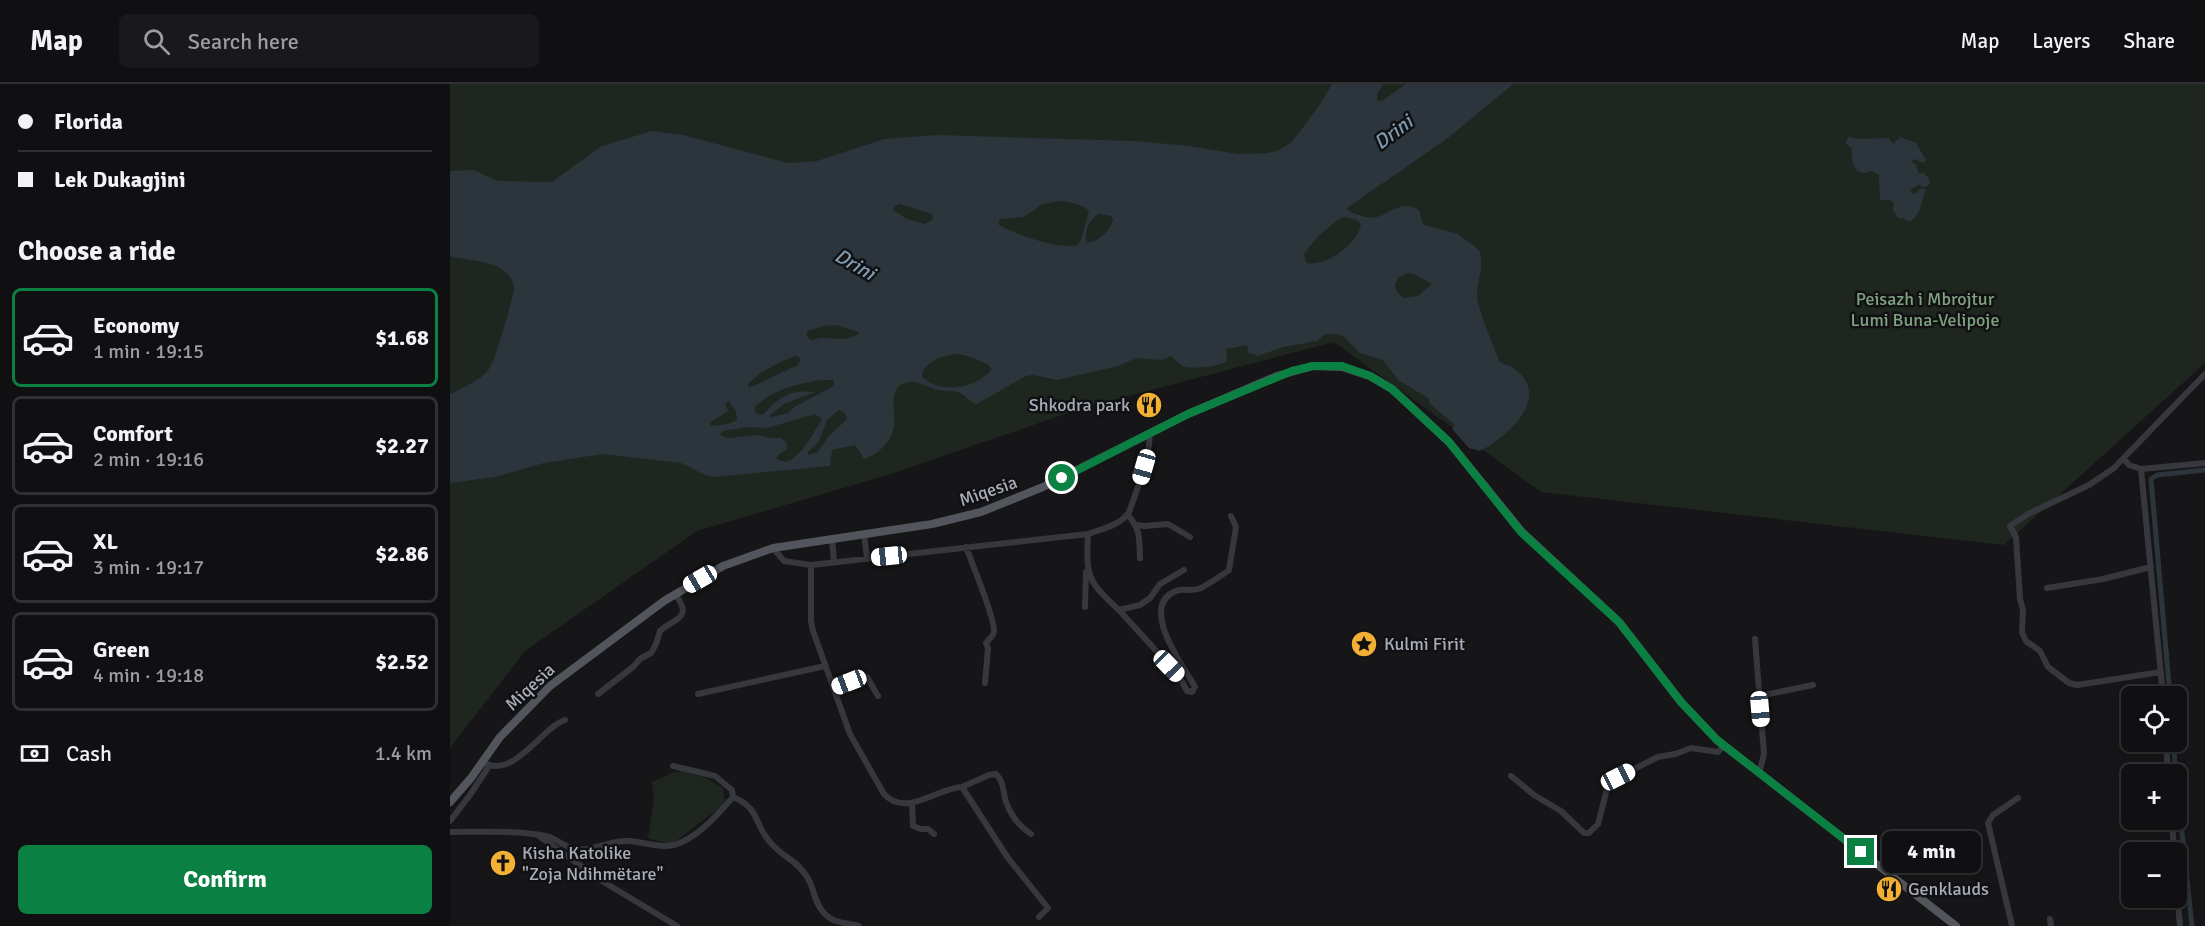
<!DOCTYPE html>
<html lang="en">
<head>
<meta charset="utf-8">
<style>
	body { margin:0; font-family:Signika,sans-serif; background:#19191b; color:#f1f3f6; height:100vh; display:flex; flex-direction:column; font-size:22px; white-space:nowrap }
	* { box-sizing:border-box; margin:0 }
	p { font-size:20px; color:#9c9d9f }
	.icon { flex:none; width:33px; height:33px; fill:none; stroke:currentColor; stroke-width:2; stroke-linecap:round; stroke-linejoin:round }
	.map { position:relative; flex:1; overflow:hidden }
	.sheet { display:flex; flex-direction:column; background:#101012; width:450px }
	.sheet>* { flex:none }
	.hud { display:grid; align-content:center; height:132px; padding:0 18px; background:#101012 }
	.tools { position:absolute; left:1671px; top:602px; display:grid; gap:12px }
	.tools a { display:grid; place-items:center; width:66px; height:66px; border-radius:9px; background:#101012; box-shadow:0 3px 9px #0003,0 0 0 2px #303032; font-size:30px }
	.end { position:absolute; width:27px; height:27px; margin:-14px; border:8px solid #0b8043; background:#fff; box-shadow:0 0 0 3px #fff }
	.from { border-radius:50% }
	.bubble { position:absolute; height:42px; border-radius:9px; background:#101012; box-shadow:0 3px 9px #0003,0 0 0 2px #303032; font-size:20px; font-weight:700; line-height:42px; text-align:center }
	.car { position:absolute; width:18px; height:36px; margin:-18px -9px; border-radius:8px; box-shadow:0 0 4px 2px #0007; background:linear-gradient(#fff 24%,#345 0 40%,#fff 0 76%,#345 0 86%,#fff 0) }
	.hud b { display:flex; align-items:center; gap:21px; height:57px; font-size:22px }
	.hud b+b { border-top:2px solid #303032 }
	.hud i { width:15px; height:15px; background:#f1f3f6 }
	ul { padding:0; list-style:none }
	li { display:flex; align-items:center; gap:18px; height:99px; margin:0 12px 9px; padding:0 6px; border:3px solid #303032; border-radius:9px }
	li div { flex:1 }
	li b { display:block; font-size:22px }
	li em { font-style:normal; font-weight:700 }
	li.on { border-color:#0b8043 }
	li>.icon { width:54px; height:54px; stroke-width:1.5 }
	h2 { padding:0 18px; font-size:27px; line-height:72px }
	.pay { display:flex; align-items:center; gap:15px; height:66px; padding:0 18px; font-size:22px }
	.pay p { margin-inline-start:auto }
	.cta { display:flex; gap:12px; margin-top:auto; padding:12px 18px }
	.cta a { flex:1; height:69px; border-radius:9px; background:#0b8043; color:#fff; font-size:24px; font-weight:700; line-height:69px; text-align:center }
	header { display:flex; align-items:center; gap:36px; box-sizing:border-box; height:84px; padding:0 30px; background:#101012; border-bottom:2px solid #303032 }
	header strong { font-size:28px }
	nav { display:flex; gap:33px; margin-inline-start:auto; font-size:21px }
	.search { width:420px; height:54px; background:#19191b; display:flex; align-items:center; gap:15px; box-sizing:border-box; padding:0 21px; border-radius:9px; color:#9c9d9f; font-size:22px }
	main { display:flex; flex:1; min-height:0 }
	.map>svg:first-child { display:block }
	.green { fill:#1e261f }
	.water { fill:#2c353c; fill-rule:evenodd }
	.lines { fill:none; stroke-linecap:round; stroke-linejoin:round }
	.canal { stroke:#2c353c; stroke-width:5 }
	.minor { stroke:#37383d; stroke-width:6 }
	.major { stroke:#53555c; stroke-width:8 }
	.route { stroke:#0b8043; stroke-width:8 }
	.labels { text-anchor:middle; stroke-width:5; stroke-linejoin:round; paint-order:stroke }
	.park-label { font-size:18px; fill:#7fa381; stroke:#111113 }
	.poi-label { font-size:18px; fill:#a8adb8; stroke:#111113; text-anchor:start }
	.street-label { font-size:18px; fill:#a8adb8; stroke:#111113 }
	.water-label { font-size:20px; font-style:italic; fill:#7f9bb3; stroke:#111113 }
</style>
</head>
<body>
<header>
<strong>Map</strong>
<div class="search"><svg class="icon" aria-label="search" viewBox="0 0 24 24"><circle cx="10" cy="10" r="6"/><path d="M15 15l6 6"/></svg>Search here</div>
<nav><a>Map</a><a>Layers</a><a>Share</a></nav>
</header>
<main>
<section class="sheet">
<div class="hud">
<b><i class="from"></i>Florida</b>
<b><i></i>Lek Dukagjini</b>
</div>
<h2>Choose a ride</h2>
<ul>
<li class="on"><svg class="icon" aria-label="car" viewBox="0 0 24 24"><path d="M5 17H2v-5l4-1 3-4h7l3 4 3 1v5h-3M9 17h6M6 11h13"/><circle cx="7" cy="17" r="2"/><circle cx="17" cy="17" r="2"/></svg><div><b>Economy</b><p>1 min · 19:15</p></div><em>$1.68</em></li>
<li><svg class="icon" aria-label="car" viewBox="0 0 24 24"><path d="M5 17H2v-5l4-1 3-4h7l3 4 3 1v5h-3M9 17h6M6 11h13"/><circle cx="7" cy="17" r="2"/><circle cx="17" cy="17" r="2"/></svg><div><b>Comfort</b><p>2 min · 19:16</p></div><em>$2.27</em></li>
<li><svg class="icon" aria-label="car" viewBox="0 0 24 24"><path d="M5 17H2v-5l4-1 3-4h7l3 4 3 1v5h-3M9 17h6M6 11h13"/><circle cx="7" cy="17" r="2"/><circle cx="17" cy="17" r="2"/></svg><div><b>XL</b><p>3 min · 19:17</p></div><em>$2.86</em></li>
<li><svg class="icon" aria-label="car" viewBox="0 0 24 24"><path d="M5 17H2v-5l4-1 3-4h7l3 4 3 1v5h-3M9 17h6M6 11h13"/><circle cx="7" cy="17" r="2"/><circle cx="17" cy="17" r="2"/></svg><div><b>Green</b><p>4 min · 19:18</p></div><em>$2.52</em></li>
</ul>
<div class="pay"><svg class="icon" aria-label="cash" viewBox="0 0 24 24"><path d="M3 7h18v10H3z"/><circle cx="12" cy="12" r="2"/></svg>Cash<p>1.4 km</p></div>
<div class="cta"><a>Confirm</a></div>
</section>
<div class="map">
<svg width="1755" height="842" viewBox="0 0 1755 842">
	<rect width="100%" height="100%" fill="#161618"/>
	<!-- green -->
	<path class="green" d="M 0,0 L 1755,0 L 1755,279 L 1554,461 L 1091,408 L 884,258 L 633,324 L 441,390 L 247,447 L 75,567 L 0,664 Z
		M 232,687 L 256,694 L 273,704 L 275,717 L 271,723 L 226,757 L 219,760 L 198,754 L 204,715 L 202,698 L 222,689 Z"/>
	<!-- water -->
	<path class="water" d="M 882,0 L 933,0 L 927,10 L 927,16 L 932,17 L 956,0 L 1063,0 L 998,54 L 897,124 L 899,127 C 908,131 918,135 927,133 C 941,129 952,116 967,125 C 972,128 970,136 974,141 L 1008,150 L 1029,166 C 1035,182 1027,196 1027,212 C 1027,223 1045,266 1050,278 C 1054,281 1060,281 1063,284 C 1104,312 1057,353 1030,367 L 1019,364 L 1002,345 L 1005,341 L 980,320 L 978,314 L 948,296 L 933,276 L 910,269 L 894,253 L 887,250 L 875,250 L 867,257 L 833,263 L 808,272 L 799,269 L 797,261 L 776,265 L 777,277 C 771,282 741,286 733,282 C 728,280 725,275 721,272 L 711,276 L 687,274 L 668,282 L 607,296 L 583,291 L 576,292 L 527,320 C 519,318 518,313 512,310 C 505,306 496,307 489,306 C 479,304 468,296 458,298 C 436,302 446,328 444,342 C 442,357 428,371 414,375 L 405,361 L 382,366 L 380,382 L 263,393 L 255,391 L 231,379 L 153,370 L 94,379 L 45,393 L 0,399 L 0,310 C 13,304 30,297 39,285 C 45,278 62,217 64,206 C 64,202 63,196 60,193 C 47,175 19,178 0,172 L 0,87 L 24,86 L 48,97 L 102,98 L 152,62 L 202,47 L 233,51 L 338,79 L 367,77 L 434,55 L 488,51 L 684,57 L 740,62 L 788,70 L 818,69 L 829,66 L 842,58 L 871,19 ZM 610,117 C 619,118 632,120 639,127 L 632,153 L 628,161 C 610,166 563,150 548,140 L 550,135 L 573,133 L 593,120 ZM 450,120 L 482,130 L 483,135 L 475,140 L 457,135 L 443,126 L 445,122 ZM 649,130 L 661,132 L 663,136 C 660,147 648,158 637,159 C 633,148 639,135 649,130 ZM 895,133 L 907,136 L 911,140 C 907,161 876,183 856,179 L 854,170 C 861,159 883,136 895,133 ZM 957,189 L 964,190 L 982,200 L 968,212 L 953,214 L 946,206 L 945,200 L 949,193 ZM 386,241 L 408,248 L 408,250 C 390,261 381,250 362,256 L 357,253 L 357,247 L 374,242 ZM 506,270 C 519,271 529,276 540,282 L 541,286 C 525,305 489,311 472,292 C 474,278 493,271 506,270 ZM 346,272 L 351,275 L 348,281 L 299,304 L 298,301 C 304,291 334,275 346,272 ZM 371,296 L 384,296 L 384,302 L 346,322 L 338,329 L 321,333 L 319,332 L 334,320 L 365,308 C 338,305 331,313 312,331 L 305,329 L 305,323 C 323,305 347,300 371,296 ZM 279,317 L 286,328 L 287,336 L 278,340 L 261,342 L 260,338 L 277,328 L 278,325 L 275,321 ZM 389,326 L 395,329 L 397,335 L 379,352 L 368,368 L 358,371 L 358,368 L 369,357 L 377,336 ZM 365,330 L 372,335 C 362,350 354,371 336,378 L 326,375 L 328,371 L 337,365 L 336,358 L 330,354 L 319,354 L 308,351 L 278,354 L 270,351 L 272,347 L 298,343 L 317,344 Z
		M 1399,53 L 1409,55 L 1439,54 L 1443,60 L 1450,53 L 1466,59 L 1476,76 L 1473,79 L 1464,75 L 1461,77 L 1466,81 L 1469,90 L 1473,89 L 1478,93 L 1480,99 L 1478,102 L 1472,103 L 1470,100 L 1460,106 L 1462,109 L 1465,110 L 1470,105 L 1476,105 C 1471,117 1472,130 1460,138 L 1455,135 L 1448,134 L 1443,126 L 1444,120 C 1440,112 1436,118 1430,116 L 1429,91 L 1421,87 L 1415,89 C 1403,89 1401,75 1402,65 L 1395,58 Z"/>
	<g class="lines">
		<!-- canal -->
		<path class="canal" d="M 1720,612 L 1701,395 L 1707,391 L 1755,386
			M 1723,657 L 1726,690
			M 1726,693 L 1742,842"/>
		<!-- minor -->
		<path class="minor" d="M 1674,375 L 1679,381 L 1691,385 L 1755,379
			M 1691,385 L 1713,612
			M 678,431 C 691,446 689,455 690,474
			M 686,441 L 695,442 L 718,440 L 740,453
			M 414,450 L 417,474
			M 638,450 C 636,492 637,497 669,526 L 690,521 L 700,514 L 710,500 L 734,486
			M 382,454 L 384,478
			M 516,463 C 522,479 545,534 544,547 C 544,552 539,555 536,559 L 538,564 L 535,599
			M 323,464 L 334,477 L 361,481
			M 1597,504 L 1653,495 L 1701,483
			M 635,523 L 636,488
			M 669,526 L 729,592 L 737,607 L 742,608 L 745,603 C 734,583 685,519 729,506 C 735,505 742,507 748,505 C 751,505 777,488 779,486 L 786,443 L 781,432
			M 1305,555 L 1314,670 L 1309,690
			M 1711,588 L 1627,601 L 1619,599 L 1598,583 L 1590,567 L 1576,557 L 1574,553 L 1572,548 L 1573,526 L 1570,515 L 1566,453 L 1560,442 L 1578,430 L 1639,401 L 1664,384 L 1755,290
			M 383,604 L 417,593 L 428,612
			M 148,610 L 183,583 L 190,575 L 201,569 L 206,560 L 210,547 C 224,534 244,535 225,510
			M 248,610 L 375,582
			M 1309,612 L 1363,601
			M 1716,657 L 1718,690
			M 33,678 C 63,697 92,643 115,636
			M 1061,692 L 1084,711 L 1111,727 L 1134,749 L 1139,749 L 1148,740 L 1158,701 L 1168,693 L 1208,673 L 1225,670 L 1241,664 L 1268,668 L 1274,662
			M 512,703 L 539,691 L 546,690 C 554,698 553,708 556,718 C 561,732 569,742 581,750
			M 283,713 C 311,725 303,739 320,758 C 331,772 348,777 357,793 C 365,805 364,820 375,830 C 384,840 397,838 409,842
			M 462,720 L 463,742 L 471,745 L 478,745 L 484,750
			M 1722,735 L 1724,768
			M 0,737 L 20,711 L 39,682
			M 0,748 C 32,748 64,746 96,752 C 106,754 114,763 125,765 C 142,768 160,756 178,757 C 197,758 214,767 232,758 C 252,749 269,729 283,713 L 282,706 L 265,692 L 223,682
			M 89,752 L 152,797 L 227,842
			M 1726,795 L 1730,842
			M 589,833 L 598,824 L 558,774 L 512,703 C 487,704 456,734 434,710 L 400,650 L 363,547 L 361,537 L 361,481 L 638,450 C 652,445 671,441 679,428 C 685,412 703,364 699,349
			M 1600,835 L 1601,842
			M 1562,842 L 1538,739 L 1543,731 L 1568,714"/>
		<!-- major -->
		<path class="major" d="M 0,718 L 21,694 L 50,653 L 100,602 L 214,517 L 273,482 L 323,464 L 482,440 L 531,428 L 593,403 L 738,330 L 827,292 L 863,282 L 892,283 L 920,292 L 942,305 L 999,358 L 1072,448 L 1169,538 L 1231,618 L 1267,656 L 1506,842"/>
	</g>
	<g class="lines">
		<!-- route -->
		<path class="route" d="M 612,394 L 738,330 L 842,287 L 863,282 L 892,282 L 920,292 L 942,305 L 999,358 L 1071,448 L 1169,538 L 1231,618 L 1267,656 L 1411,768"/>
	</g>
	<!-- icons -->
	<defs>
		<symbol id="restaurant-disc" viewBox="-11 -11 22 22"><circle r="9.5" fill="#f2b134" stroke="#111113"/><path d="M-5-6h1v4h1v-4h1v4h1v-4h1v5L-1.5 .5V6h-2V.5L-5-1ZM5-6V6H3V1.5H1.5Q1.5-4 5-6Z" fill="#111"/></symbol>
		<symbol id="sight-disc" viewBox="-11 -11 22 22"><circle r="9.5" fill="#f2b134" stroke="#111113"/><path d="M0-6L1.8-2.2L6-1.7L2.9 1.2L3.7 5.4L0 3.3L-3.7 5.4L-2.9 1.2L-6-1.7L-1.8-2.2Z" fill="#111"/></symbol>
		<symbol id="church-disc" viewBox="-11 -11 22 22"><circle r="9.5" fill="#f2b134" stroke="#111113"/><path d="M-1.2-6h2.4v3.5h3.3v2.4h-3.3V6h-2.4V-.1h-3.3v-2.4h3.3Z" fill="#111"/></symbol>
	</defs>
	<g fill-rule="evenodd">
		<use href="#restaurant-disc" x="684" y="306" width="30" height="30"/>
		<use href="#sight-disc" x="899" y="545" width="30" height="30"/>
		<use href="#church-disc" x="38" y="764" width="30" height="30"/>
		<use href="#restaurant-disc" x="1424" y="790" width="30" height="30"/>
	</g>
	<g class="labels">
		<!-- park labels -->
		<g class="park-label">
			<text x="1475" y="221">Peisazh i Mbrojtur<tspan x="1475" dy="21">Lumi Buna-Velipoje</tspan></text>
		</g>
		<!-- poi labels -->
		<g class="poi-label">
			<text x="680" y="327" text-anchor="end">Shkodra park</text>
			<text x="934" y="566">Kulmi Firit</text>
			<text x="72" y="775">Kisha Katolike<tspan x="72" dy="21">"Zoja Ndihmëtare"</tspan></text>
			<text x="1458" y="811">Genklauds</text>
		</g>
		<!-- street labels -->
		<g class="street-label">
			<text transform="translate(538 407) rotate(-19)" y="6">Miqesia</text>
			<text transform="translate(80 603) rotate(-43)" y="6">Miqesia</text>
		</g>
		<!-- water labels -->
		<g class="water-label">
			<text transform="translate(943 48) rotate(-37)" y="7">Drini</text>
			<text transform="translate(405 180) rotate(30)" y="7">Drini</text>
		</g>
	</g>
</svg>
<div class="tools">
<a><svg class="icon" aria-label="locate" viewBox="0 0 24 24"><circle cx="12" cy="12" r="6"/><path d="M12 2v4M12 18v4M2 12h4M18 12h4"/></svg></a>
<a>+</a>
<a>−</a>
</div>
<i class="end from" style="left:612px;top:394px"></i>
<i class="end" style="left:1411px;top:768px"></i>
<div class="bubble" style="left:1432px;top:747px;width:99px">4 min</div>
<i class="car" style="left:694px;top:383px;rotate:196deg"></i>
<i class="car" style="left:439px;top:472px;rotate:264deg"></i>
<i class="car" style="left:250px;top:495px;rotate:240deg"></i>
<i class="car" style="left:719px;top:582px;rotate:136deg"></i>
<i class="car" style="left:399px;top:598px;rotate:249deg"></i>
<i class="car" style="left:1310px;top:625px;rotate:175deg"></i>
<i class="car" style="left:1168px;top:693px;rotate:63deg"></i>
</div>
</main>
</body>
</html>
